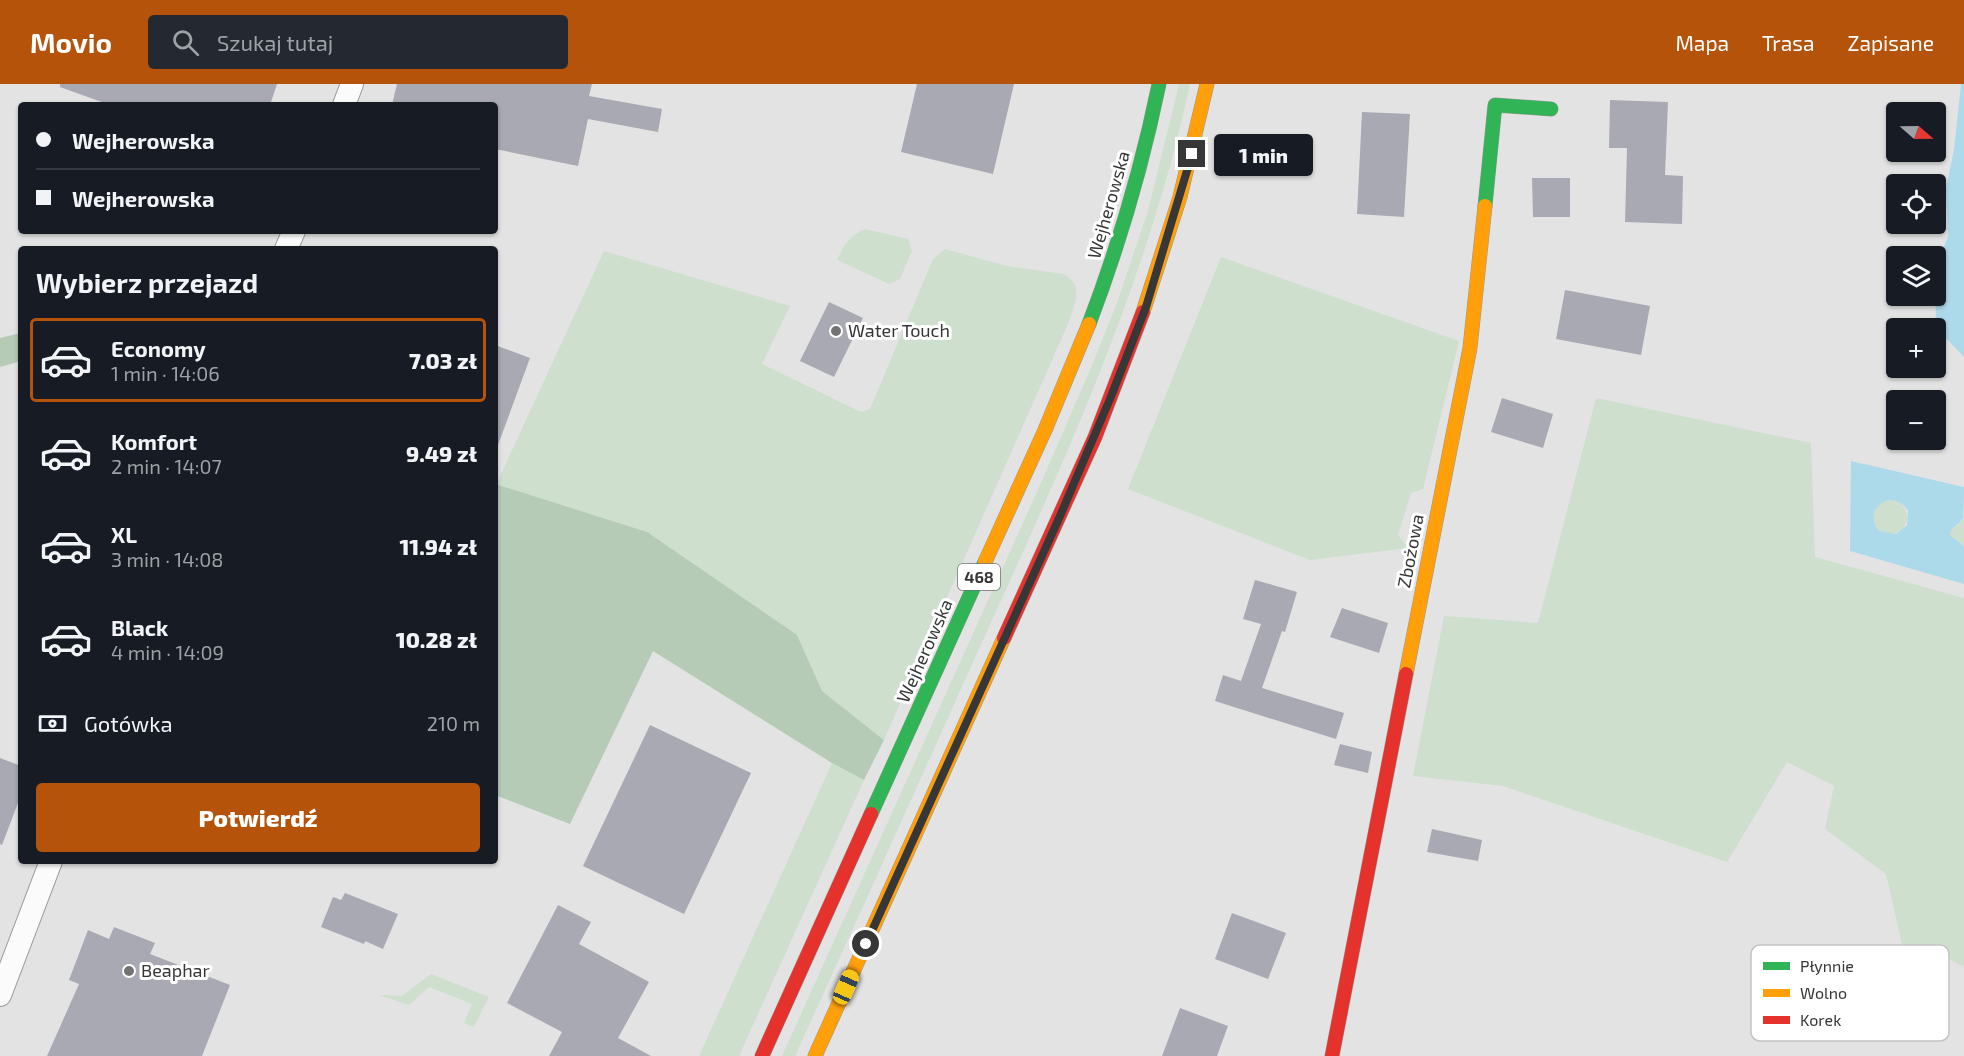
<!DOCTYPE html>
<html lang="pl">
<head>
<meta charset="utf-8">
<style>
	body { margin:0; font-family:"Exo 2",sans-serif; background:#242831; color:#f1f3f6; height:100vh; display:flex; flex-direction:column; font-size:22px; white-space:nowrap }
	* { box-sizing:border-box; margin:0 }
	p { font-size:20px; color:#9ea1a6 }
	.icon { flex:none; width:33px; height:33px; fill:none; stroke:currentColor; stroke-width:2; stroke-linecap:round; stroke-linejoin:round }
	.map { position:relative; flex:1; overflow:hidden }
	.panel { position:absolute; left:18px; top:162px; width:480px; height:618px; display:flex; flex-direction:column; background:#171b24; border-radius:6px; box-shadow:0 2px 4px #0004 }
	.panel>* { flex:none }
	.top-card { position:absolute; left:18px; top:18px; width:480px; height:132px; border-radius:6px; box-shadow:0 2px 4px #0004; display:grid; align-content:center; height:132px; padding:0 18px; background:#171b24 }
	.needle { width:39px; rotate:110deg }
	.fabs { position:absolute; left:1886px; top:18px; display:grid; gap:12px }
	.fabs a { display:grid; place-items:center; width:60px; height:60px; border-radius:6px; background:#171b24; box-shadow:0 2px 4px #0004; font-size:30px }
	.end { position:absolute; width:27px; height:27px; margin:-14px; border:8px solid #373738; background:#fff; box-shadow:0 0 0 3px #fff }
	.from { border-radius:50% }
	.bubble { position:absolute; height:42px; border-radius:6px; background:#171b24; box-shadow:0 2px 4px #0004; font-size:20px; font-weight:800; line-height:42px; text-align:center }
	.car { position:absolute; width:18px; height:36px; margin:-18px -9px; border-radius:8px; box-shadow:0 0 4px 2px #0007; background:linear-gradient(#f5c518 24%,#345 0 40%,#f5c518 0 76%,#345 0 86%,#f5c518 0) }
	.top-card b { display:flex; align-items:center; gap:21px; height:57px; font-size:22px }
	.top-card b+b { border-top:2px solid #363941 }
	.top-card i { width:15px; height:15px; background:#f1f3f6 }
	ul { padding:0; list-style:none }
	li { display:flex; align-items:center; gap:18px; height:84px; margin:0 12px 9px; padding:0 6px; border:3px solid transparent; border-radius:6px }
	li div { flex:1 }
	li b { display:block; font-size:22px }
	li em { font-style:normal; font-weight:800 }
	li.on { border-color:#b45309 }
	li>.icon { width:54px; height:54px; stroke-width:1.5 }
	h2 { padding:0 18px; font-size:27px; line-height:72px }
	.pay { display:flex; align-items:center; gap:15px; height:66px; padding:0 18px; font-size:22px }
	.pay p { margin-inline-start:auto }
	.button { display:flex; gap:12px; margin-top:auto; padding:12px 18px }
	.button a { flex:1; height:69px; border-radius:6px; background:#b45309; color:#fff; font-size:24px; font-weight:800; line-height:69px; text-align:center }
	header { display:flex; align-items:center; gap:36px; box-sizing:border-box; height:84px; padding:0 30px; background:#b45309; color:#fff }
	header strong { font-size:28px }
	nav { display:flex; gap:33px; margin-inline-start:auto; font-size:21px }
	.search { width:420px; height:54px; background:#242831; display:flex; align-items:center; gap:15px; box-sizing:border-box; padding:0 21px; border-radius:6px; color:#9ea1a6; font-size:22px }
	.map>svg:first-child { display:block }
	.green { fill:#cedfcd }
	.forest { fill:#b5cbb5 }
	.water { fill:#acdaea; fill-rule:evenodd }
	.building { fill:#a9a9b3 }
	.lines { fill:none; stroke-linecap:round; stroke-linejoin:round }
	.street-casing { stroke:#99999a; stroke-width:24 }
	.fast-casing { stroke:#99999a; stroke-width:15 }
	.slow-casing { stroke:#99999a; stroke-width:15 }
	.jam-casing { stroke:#99999a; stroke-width:15 }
	.street { stroke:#fbfbfb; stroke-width:22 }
	.fast { stroke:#30b455; stroke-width:14 }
	.slow { stroke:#ff9f0a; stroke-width:14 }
	.jam { stroke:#e5322d; stroke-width:14 }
	.route { stroke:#373738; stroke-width:8 }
	.poi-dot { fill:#737374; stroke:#fff; stroke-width:2 }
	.labels { text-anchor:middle; stroke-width:6; stroke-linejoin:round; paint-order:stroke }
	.shield { fill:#fff; stroke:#737374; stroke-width:1.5 }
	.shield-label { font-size:16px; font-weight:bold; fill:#373738 }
	.street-label { font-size:18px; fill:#373738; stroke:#fff }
	.poi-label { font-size:18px; fill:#373738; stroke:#fff; text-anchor:start }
	.key { fill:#fff; stroke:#c3c3c3; stroke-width:1.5 }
	.key-label { font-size:16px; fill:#373738 }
</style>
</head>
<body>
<header>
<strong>Movio</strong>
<div class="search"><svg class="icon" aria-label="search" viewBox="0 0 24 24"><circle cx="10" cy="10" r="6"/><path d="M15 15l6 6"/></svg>Szukaj tutaj</div>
<nav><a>Mapa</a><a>Trasa</a><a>Zapisane</a></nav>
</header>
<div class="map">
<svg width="1964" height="972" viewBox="0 0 1964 972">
	<rect width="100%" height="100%" fill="#e3e3e4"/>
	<!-- green -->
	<path class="green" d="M 1179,0 L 1190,0 C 1150,187 1072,361 993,534 C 927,680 862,826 795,972 L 782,972 L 1032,419 L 1091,284 L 1117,219 L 1148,127 Z
		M 865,145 L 908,155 L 912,167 L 900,195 L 889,200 L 837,176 C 844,161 849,152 865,145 Z
		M 945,165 L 1007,182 L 1064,190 C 1069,194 1075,198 1076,205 C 1079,222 1059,258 1053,274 L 884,656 L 822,607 L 797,551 L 496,401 L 604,167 L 790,222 L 762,280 L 861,328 L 870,325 L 933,175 Z
		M 1221,173 L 1459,257 L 1423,405 L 1411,409 L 1398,451 L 1408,464 L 1310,476 L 1128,405 Z
		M 1596,314 L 1811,359 L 1815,473 L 1964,514 L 1964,883 L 1931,865 L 1903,865 L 1886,790 L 1825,745 L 1834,702 L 1787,678 L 1727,778 L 1503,702 L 1413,692 L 1444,532 L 1538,539 Z
		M1873 433a17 17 0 1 1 34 0a17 17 0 1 1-34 0Z
		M 1964,431 L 1964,462 L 1950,451 C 1950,443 1953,444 1958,441 C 1961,439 1962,434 1964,431 Z
		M 832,679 L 864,696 L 739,972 L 699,972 Z
		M 431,890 L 489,913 L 474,943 L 464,939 L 472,920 L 429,903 L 409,921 L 378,911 L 402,912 Z"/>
	<!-- forest -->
	<path class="forest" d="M 21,249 L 21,277 L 0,283 L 0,254 Z
		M 495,400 L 647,448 L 797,551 L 822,607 L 884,656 L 864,696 L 832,679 L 653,567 L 570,740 L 495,711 Z"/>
	<!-- water -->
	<path class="water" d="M 1961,0 L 1964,0 L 1964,273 L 1936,244 L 1935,189 L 1948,152 L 1946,105 L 1954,65 Z
		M 1851,377 L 1964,403 C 1964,412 1964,424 1963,433 C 1960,442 1951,441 1950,451 L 1964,462 L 1964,500 L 1850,467 ZM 1889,416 C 1898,416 1903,420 1908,427 L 1907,441 L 1896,450 L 1879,447 C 1869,434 1873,421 1889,416 Z"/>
	<!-- building -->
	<path class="building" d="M 60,0 L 277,0 L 270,21 L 110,21 L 60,3 Z
		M 397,0 L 592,0 L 589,12 L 662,25 L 658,48 L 588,35 L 578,82 L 495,65 L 495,21 L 392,21 Z
		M 917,0 L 1014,0 L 993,90 L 901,68 Z
		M 1610,16 L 1668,18 L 1665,91 L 1683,92 L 1682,140 L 1625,138 L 1627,64 L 1609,64 Z
		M 1362,28 L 1410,30 L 1404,133 L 1357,130 Z
		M 1532,94 L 1570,94 L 1570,133 L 1533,133 Z
		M 1565,206 L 1650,222 L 1641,271 L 1556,255 Z
		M 829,218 L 863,234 L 834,293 L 800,277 Z
		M 495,261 L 530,274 L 498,361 L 495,361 Z
		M 1502,314 L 1553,330 L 1543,364 L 1491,348 Z
		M 1255,496 L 1297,508 L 1285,548 L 1282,547 L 1262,604 L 1344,629 L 1336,655 L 1215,617 L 1223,591 L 1241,597 L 1261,540 L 1243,535 Z
		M 1342,524 L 1388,539 L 1379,569 L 1330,553 Z
		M 650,641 L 751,689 L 684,830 L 583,782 Z
		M 1340,660 L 1372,668 L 1368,689 L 1334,681 Z
		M 0,674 L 21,682 L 21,711 L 2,761 L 0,760 Z
		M 1432,745 L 1482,756 L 1478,777 L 1427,768 Z
		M 345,809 L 398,830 L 383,865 L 365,857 L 364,860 L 321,843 L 333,813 L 341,816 Z
		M 558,821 L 591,838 L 579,860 L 649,898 L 618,954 L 651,972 L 549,972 L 562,948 L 507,919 Z
		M 1232,829 L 1286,849 L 1268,895 L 1215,875 Z
		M 114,843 L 155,859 L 150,870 L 230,901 L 202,972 L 47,972 L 79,900 L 69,896 L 88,846 L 109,855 Z
		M 1180,924 L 1228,942 L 1217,972 L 1162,972 Z"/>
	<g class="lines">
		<defs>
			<path id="street" d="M 344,21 L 352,0
				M 286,165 L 294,147
				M 0,911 L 51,777"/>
			<path id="fast" d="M 1485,122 L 1495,21 L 1551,25
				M 1089,240 C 1119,161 1142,83 1159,0
				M 871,730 L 985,478"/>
			<path id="slow" d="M 1143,228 L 1180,113 L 1207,0
				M 985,478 L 1045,346 L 1089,240
				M 1406,590 L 1470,264 L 1485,122
				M 815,972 L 1004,554"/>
			<path id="jam" d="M 1004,554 L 1095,353 L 1143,228
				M 762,972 L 871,730
				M 1332,972 L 1406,590"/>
		</defs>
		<!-- street casing -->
		<use href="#street" class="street-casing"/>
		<!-- fast casing -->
		<use href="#fast" class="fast-casing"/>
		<!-- slow casing -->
		<use href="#slow" class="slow-casing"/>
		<!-- jam casing -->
		<use href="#jam" class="jam-casing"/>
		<!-- street -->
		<use href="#street" class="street"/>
		<!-- fast -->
		<use href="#fast" class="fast"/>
		<!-- slow -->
		<use href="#slow" class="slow"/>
		<!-- jam -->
		<use href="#jam" class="jam"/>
	</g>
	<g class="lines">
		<!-- route -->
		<path class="route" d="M 866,860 L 1060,432 L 1110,315 L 1146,223 L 1192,70"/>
	</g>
	<!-- markers -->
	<g class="poi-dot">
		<circle cx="836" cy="247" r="6"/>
		<circle cx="129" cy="887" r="6"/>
	</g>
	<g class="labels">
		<!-- shield labels -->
		<rect class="shield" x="958" y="480" width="42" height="26" rx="4.5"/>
		<g class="shield-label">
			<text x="979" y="499">468</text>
		</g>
		<!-- street labels -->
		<g class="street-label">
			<text transform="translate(1109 121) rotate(-74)" y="6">Wejherowska</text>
			<text transform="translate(1411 467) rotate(-79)" y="6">Zbożowa</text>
			<text transform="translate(925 567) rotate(-66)" y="6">Wejherowska</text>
		</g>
		<!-- poi labels -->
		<g class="poi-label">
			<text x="848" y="253">Water Touch</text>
			<text x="141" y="893">Beaphar</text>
		</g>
	</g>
	<!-- legend -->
	<rect x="1751" y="861" width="198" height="96" rx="9" class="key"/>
	<rect x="1763" y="878" width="27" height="8" fill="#30b455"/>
	<rect x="1763" y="905" width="27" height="8" fill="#ff9f0a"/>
	<rect x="1763" y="932" width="27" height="8" fill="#e5322d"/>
	<g class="key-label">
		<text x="1800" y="888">Płynnie</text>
		<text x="1800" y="915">Wolno</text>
		<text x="1800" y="942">Korek</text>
	</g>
</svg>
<div class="fabs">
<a><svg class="needle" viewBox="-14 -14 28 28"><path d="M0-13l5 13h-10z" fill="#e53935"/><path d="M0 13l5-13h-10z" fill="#9ea1a6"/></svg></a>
<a><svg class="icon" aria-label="locate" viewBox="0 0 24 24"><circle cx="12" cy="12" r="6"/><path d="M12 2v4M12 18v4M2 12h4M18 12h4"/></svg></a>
<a><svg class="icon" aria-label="layers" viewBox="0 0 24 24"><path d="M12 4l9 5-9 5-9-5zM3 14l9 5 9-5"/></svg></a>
<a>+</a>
<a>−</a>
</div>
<i class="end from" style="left:866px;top:860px"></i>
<i class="end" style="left:1192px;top:70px"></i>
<div class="bubble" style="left:1214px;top:50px;width:99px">1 min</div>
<i class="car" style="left:846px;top:903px;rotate:24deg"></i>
<div class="top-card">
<b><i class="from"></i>Wejherowska</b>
<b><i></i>Wejherowska</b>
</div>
<section class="panel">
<h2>Wybierz przejazd</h2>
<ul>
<li class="on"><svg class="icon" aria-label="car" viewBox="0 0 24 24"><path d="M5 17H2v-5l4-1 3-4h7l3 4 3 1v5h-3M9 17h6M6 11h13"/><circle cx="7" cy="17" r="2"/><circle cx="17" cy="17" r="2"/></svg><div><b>Economy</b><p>1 min · 14:06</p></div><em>7.03 zł</em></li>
<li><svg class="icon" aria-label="car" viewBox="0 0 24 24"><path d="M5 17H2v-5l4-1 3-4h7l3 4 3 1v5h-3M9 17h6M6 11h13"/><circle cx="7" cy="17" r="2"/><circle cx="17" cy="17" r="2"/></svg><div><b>Komfort</b><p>2 min · 14:07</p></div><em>9.49 zł</em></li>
<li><svg class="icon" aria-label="car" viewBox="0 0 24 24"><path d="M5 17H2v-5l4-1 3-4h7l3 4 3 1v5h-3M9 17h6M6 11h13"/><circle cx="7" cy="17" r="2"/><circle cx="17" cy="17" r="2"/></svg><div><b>XL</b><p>3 min · 14:08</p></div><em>11.94 zł</em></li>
<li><svg class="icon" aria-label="car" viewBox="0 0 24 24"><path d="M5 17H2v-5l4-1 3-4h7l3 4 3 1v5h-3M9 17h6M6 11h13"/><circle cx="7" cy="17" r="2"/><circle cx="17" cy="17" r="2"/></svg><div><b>Black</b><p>4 min · 14:09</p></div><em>10.28 zł</em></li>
</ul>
<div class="pay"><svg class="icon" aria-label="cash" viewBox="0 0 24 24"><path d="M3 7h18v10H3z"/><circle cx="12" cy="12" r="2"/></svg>Gotówka<p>210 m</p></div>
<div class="button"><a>Potwierdź</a></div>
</section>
</div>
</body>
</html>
